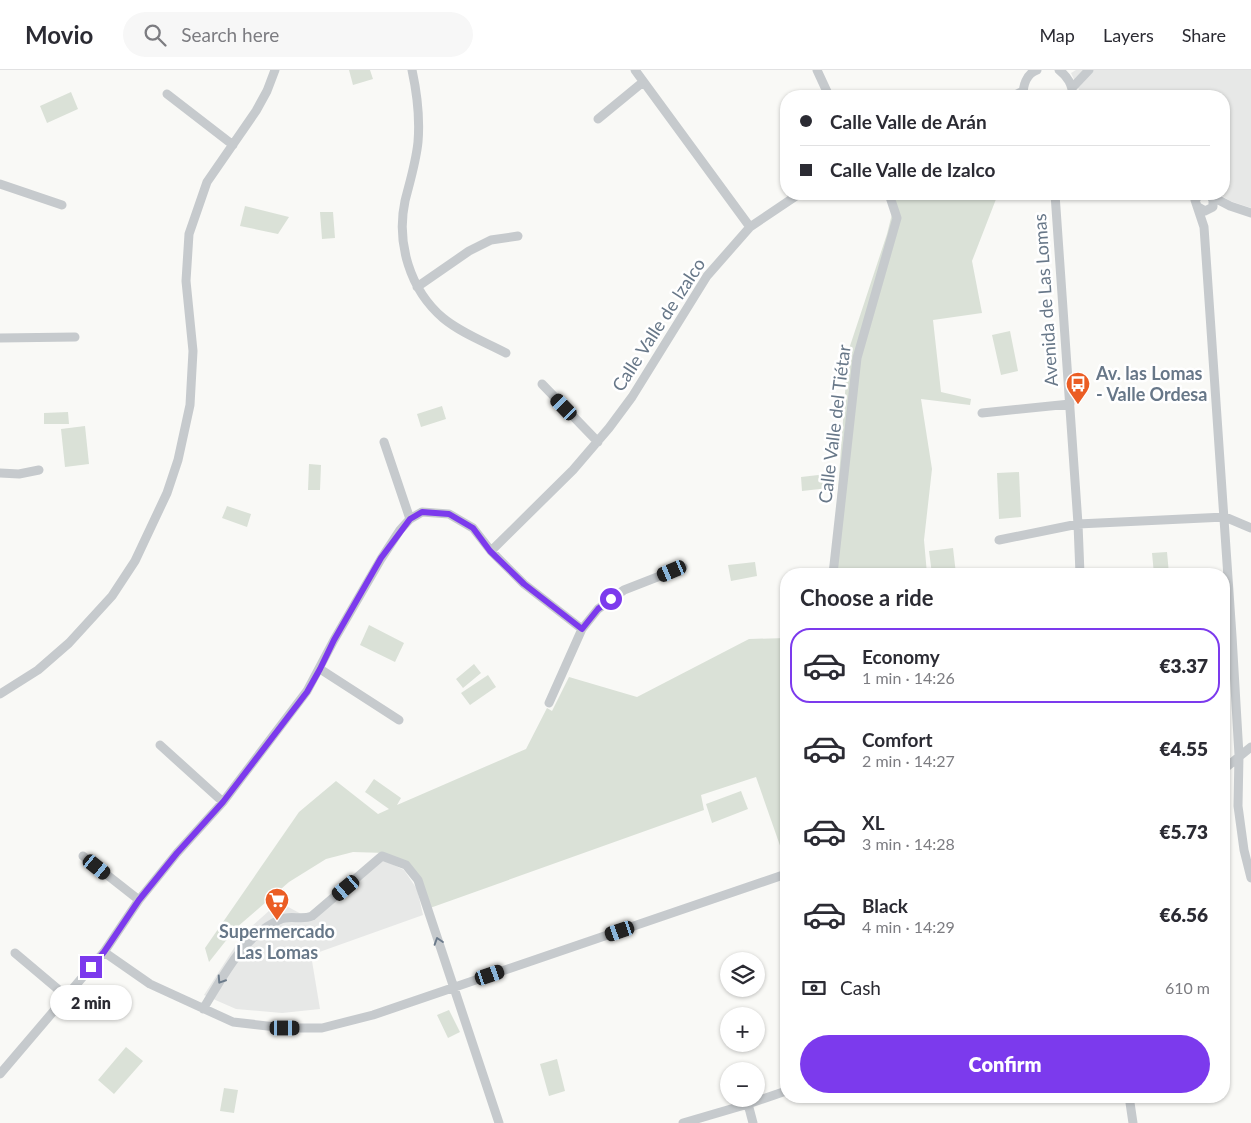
<!DOCTYPE html>
<html lang="en">
<head>
<meta charset="utf-8">
<style>
	body { margin:0; font-family:Lato,sans-serif; background:#f7f7f7; color:#2b2b33; height:100vh; display:flex; flex-direction:column; font-size:19px; white-space:nowrap }
	* { box-sizing:border-box; margin:0 }
	p { font-size:16px; color:#7c7c81 }
	.icon { flex:none; width:28px; height:28px; fill:none; stroke:currentColor; stroke-width:2; stroke-linecap:round; stroke-linejoin:round }
	.map { position:relative; flex:1; overflow:hidden }
	.panel { position:absolute; left:780px; top:498px; width:450px; height:535px; display:flex; flex-direction:column; background:#fff; border-radius:20px; box-shadow:0 1px 4px #0004 }
	.panel>* { flex:none }
	.hud { position:absolute; left:780px; top:20px; width:450px; height:110px; border-radius:20px; box-shadow:0 1px 4px #0004; display:grid; align-content:center; height:110px; padding:0 20px; background:#fff }
	.controls { position:absolute; left:720px; top:882px; display:grid; gap:10px }
	.controls a { display:grid; place-items:center; width:45px; height:45px; border-radius:50%; background:#fff; box-shadow:0 1px 4px #0004; font-size:25px }
	.end { position:absolute; width:22px; height:22px; margin:-11px; border:6px solid #7c3aed; background:#fff; box-shadow:0 0 0 2px #fff }
	.from { border-radius:50% }
	.bubble { position:absolute; height:35px; border-radius:18px; background:#fff; box-shadow:0 1px 4px #0004; font-size:16px; font-weight:800; line-height:35px; text-align:center }
	.car { position:absolute; width:15px; height:30px; margin:-15px -8px; border-radius:6px; box-shadow:0 0 4px 1px #0007; background:linear-gradient(#222 24%,#8ab4d8 0 40%,#222 0 76%,#8ab4d8 0 86%,#222 0) }
	.hud b { display:flex; align-items:center; gap:18px; height:48px; font-size:19px }
	.hud b+b { border-top:1px solid #e1e1e2 }
	.hud i { width:12px; height:12px; background:#2b2b33 }
	ul { padding:0; list-style:none }
	li { display:flex; align-items:center; gap:15px; height:75px; margin:0 10px 8px; padding:0 10px; border:2px solid transparent; border-radius:20px }
	li div { flex:1 }
	li b { display:block; font-size:19px }
	li em { font-style:normal; font-weight:800 }
	li.on { border-color:#7c3aed }
	li>.icon { width:45px; height:45px; stroke-width:1.5 }
	h2 { padding:0 20px; font-size:22px; line-height:60px }
	.pay { display:flex; align-items:center; gap:12px; height:55px; padding:0 20px; font-size:19px }
	.pay p { margin-inline-start:auto }
	.primary-button { display:flex; gap:10px; margin-top:auto; padding:10px 20px }
	.primary-button a { flex:1; height:58px; border-radius:30px; background:#7c3aed; color:#fff; font-size:20px; font-weight:800; line-height:58px; text-align:center }
	header { display:flex; align-items:center; gap:30px; box-sizing:border-box; height:70px; padding:0 25px; background:#fff; border-bottom:1px solid #e1e1e2 }
	header strong { font-size:24px }
	nav { display:flex; gap:28px; margin-inline-start:auto; font-size:18px }
	.search { width:350px; height:45px; background:#f7f7f7; display:flex; align-items:center; gap:12px; box-sizing:border-box; padding:0 18px; border-radius:28px; color:#7c7c81; font-size:19px }
	.map>svg:first-child { display:block }
	.built { fill:#e7e8e7 }
	.green { fill:#dae1d7 }
	.lines { fill:none; stroke-linecap:round; stroke-linejoin:round }
	.street { stroke:#c6cacd; stroke-width:9 }
	.oneway { stroke:#6c7b8b }
	.route { stroke:#7c3aed; stroke-width:6 }
	.labels { text-anchor:middle; stroke-width:5; stroke-linejoin:round; paint-order:stroke }
	.street-label { font-size:18px; fill:#677788; stroke:#fff }
	.poi-label { font-size:18px; font-weight:bold; fill:#677788; stroke:#fff; text-anchor:start }
</style>
</head>
<body>
<header>
<strong>Movio</strong>
<div class="search"><svg class="icon" aria-label="search" viewBox="0 0 24 24"><circle cx="10" cy="10" r="6"/><path d="M15 15l6 6"/></svg>Search here</div>
<nav><a>Map</a><a>Layers</a><a>Share</a></nav>
</header>
<div class="map">
<svg width="1251" height="1053" viewBox="0 0 1251 1053">
	<rect width="100%" height="100%" fill="#f9f9f6"/>
	<!-- built -->
	<path class="built" d="M 1076,0 L 1251,0 L 1251,138 L 1230,131 L 1219,124 L 1224,124 L 1224,26 L 1086,26 L 1080,22 L 1071,3 Z
		M 384,790 L 404,800 L 417,819 L 423,845 L 311,885 L 320,939 L 282,943 L 236,939 L 204,925 L 243,864 L 279,832 L 305,846 L 365,798 Z"/>
	<!-- green -->
	<path class="green" d="M 349,0 L 370,0 L 373,9 L 353,15 Z
		M 71,22 L 78,39 L 47,53 L 40,36 Z
		M 897,124 L 998,124 L 972,191 L 982,243 L 933,250 L 941,322 L 971,329 L 970,335 L 921,329 L 932,399 L 924,470 L 927,504 L 830,504 L 834,475 L 848,282 L 887,164 Z
		M 245,136 L 289,147 L 278,164 L 240,156 Z
		M 333,142 L 335,168 L 322,169 L 320,142 Z
		M 1010,261 L 1018,301 L 1001,305 L 992,265 Z
		M 442,336 L 446,349 L 421,357 L 417,344 Z
		M 68,342 L 69,354 L 44,354 L 44,343 Z
		M 85,356 L 89,394 L 65,397 L 61,359 Z
		M 309,394 L 321,395 L 320,420 L 308,420 Z
		M 1019,402 L 1021,447 L 999,449 L 997,403 Z
		M 827,404 L 829,418 L 802,421 L 801,407 Z
		M 227,436 L 251,444 L 247,457 L 222,448 Z
		M 953,478 L 956,504 L 932,504 L 929,481 Z
		M 1167,482 L 1169,504 L 1154,504 L 1152,483 Z
		M 755,492 L 757,506 L 731,511 L 728,495 Z
		M 369,555 L 404,573 L 395,592 L 360,575 Z
		M 786,568 L 786,786 L 784,787 L 756,707 L 701,725 L 704,740 L 430,838 L 422,811 L 385,783 L 353,782 L 326,789 L 289,812 L 236,858 L 209,892 L 205,878 L 299,742 L 336,711 L 378,744 L 389,739 L 365,722 L 374,709 L 401,728 L 397,735 L 526,679 L 547,638 L 552,641 L 569,607 L 637,627 L 749,569 Z
		M 474,594 L 481,603 L 463,618 L 456,609 Z
		M 488,605 L 496,617 L 470,635 L 461,623 Z
		M 741,721 L 748,739 L 712,753 L 706,734 Z
		M 449,940 L 460,962 L 448,968 L 437,945 Z
		M 126,977 L 143,991 L 114,1024 L 98,1010 Z
		M 557,989 L 565,1021 L 549,1026 L 540,994 Z
		M 224,1018 L 238,1020 L 234,1043 L 220,1041 Z"/>
	<g class="lines">
		<!-- street -->
		<path class="street" d="M 412,0 C 417,23 420,48 418,72 C 416,92 410,111 405,131 C 396,173 410,220 443,248 C 461,263 485,272 506,283
			M 635,0 L 750,157
			M 817,0 L 829,26
			M 1059,0 C 1068,7 1072,14 1073,26
			M 1072,18 L 1089,0
			M 167,24 L 233,75
			M 1013,26 L 1023,21
			M 1023,26 C 1023,16 1026,4 1037,0
			M 598,49 L 643,12
			M 0,114 L 62,135
			M 1055,124 L 1078,454 L 1080,504
			M 1200,124 L 1195,130 L 1204,157 L 1232,566 L 1239,685 L 1238,736 L 1244,780 L 1251,808
			M 1211,126 L 1230,136 L 1251,143
			M 1198,137 L 1205,141 L 1213,137 L 1213,130 L 1210,125
			M 417,217 L 469,181 L 491,170 L 518,166
			M 0,268 L 75,267
			M 542,314 L 598,372
			M 982,343 L 1070,334
			M 384,372 L 410,449
			M 0,403 L 19,404 L 39,400
			M 999,470 L 1078,454 L 1225,447 L 1251,458
			M 491,481 L 524,514 L 582,559 L 598,539 L 624,520 L 683,497
			M 833,504 L 857,288 L 897,148 L 889,124
			M 320,599 L 399,650
			M 0,624 L 38,600 L 69,573 L 112,526 L 135,491 L 167,423 L 178,390 L 190,335 L 193,281 L 186,211 L 189,164 L 207,112 L 256,41 L 267,21 L 275,0
			M 549,633 L 582,559
			M 160,675 L 223,732
			M 1224,699 L 1251,677
			M 83,786 L 139,830
			M 104,882 L 150,914 L 233,952 L 285,958 L 322,958 L 373,945 L 786,804
			M 15,883 L 66,926
			M 203,939 C 223,907 242,867 279,850 C 290,844 301,851 312,846 L 382,786 L 406,795 L 418,810 L 499,1053
			M 0,1004 L 104,882 L 139,830 L 177,783 L 223,732 L 307,621 L 334,570 L 381,489 L 400,460 L 410,449 L 422,442 L 449,444 L 473,458 L 491,481 L 573,400 L 609,358 L 632,327 L 707,206 L 750,157 L 799,124
			M 1129,1026 L 1133,1053
			M 748,1034 L 753,1053
			M 683,1053 L 748,1034 L 786,1021"/>
	</g>
	<!-- one-way arrows -->
	<defs><path id="oneway-chevron" d="M-2-3.5L2.5 0L-2 3.5" fill="none" stroke-width="1.6" stroke-linecap="round" stroke-linejoin="round" transform="scale(1.25)"/></defs>
	<g class="oneway">
		<use href="#oneway-chevron" transform="translate(438 871) rotate(-108)"/>
		<use href="#oneway-chevron" transform="translate(221 910) rotate(123)"/>
	</g>
	<g class="lines">
		<!-- route -->
		<path class="route" d="M 91,897 L 104,882 L 139,830 L 177,783 L 223,732 L 307,622 L 320,599 L 334,570 L 381,488 L 410,449 L 422,442 L 449,444 L 473,458 L 490,481 L 524,514 L 582,559 L 598,539 L 611,529"/>
	</g>
	<!-- icons -->
	<defs>
		<symbol id="bus-pin" viewBox="-11 -11 22 30"><path d="M0 17L-7.5 6A9.5 9.5 0 1 1 7.5 6Z" fill="#eb5d24" stroke="#fff"/><path d="M-5-6H5V4H4V6H2V4H-2V6H-4V4H-5ZM-3.5-4V0h7V-4ZM-3.5 1.2v1.5H-2V1.2ZM2 1.2v1.5H3.5V1.2Z" fill="#fff"/></symbol>
		<symbol id="supermarket-pin" viewBox="-11 -11 22 30"><path d="M0 17L-7.5 6A9.5 9.5 0 1 1 7.5 6Z" fill="#eb5d24" stroke="#fff"/><path d="M-6-5.5h2.5l.6 2H6L4.5 2H-2.5L-4.4-4H-6ZM-1.5 3.2a1.3 1.3 0 1 0 .1 0ZM3 3.2a1.3 1.3 0 1 0 .1 0Z" fill="#fff"/></symbol>
	</defs>
	<g fill-rule="evenodd">
		<use href="#bus-pin" x="1064" y="300" width="28" height="38"/>
		<use href="#supermarket-pin" x="263" y="816" width="28" height="38"/>
	</g>
	<g class="labels">
		<!-- street labels -->
		<g class="street-label">
			<text transform="translate(1046 230) rotate(-94)" y="6">Avenida de Las Lomas</text>
			<text transform="translate(659 255) rotate(-57)" y="6">Calle Valle de Izalco</text>
			<text transform="translate(835 354) rotate(-83)" y="6">Calle Valle del Tiétar</text>
		</g>
		<!-- poi labels -->
		<g class="poi-label">
			<text x="1096" y="310">Av. las Lomas<tspan x="1096" dy="21">- Valle Ordesa</tspan></text>
			<text x="277" y="868" text-anchor="middle">Supermercado<tspan x="277" dy="21">Las Lomas</tspan></text>
		</g>
	</g>
</svg>
<div class="controls">
<a><svg class="icon" aria-label="layers" viewBox="0 0 24 24"><path d="M12 4l9 5-9 5-9-5zM3 14l9 5 9-5"/></svg></a>
<a>+</a>
<a>−</a>
</div>
<i class="end from" style="left:611px;top:529px"></i>
<i class="end" style="left:91px;top:897px"></i>
<div class="bubble" style="left:50px;top:915px;width:82px">2 min</div>
<i class="car" style="left:564px;top:337px;rotate:316deg"></i>
<i class="car" style="left:672px;top:501px;rotate:247deg"></i>
<i class="car" style="left:97px;top:797px;rotate:129deg"></i>
<i class="car" style="left:346px;top:818px;rotate:230deg"></i>
<i class="car" style="left:620px;top:861px;rotate:251deg"></i>
<i class="car" style="left:490px;top:905px;rotate:71deg"></i>
<i class="car" style="left:285px;top:958px;rotate:90deg"></i>
<div class="hud">
<b><i class="from"></i>Calle Valle de Arán</b>
<b><i></i>Calle Valle de Izalco</b>
</div>
<section class="panel">
<h2>Choose a ride</h2>
<ul>
<li class="on"><svg class="icon" aria-label="car" viewBox="0 0 24 24"><path d="M5 17H2v-5l4-1 3-4h7l3 4 3 1v5h-3M9 17h6M6 11h13"/><circle cx="7" cy="17" r="2"/><circle cx="17" cy="17" r="2"/></svg><div><b>Economy</b><p>1 min · 14:26</p></div><em>€3.37</em></li>
<li><svg class="icon" aria-label="car" viewBox="0 0 24 24"><path d="M5 17H2v-5l4-1 3-4h7l3 4 3 1v5h-3M9 17h6M6 11h13"/><circle cx="7" cy="17" r="2"/><circle cx="17" cy="17" r="2"/></svg><div><b>Comfort</b><p>2 min · 14:27</p></div><em>€4.55</em></li>
<li><svg class="icon" aria-label="car" viewBox="0 0 24 24"><path d="M5 17H2v-5l4-1 3-4h7l3 4 3 1v5h-3M9 17h6M6 11h13"/><circle cx="7" cy="17" r="2"/><circle cx="17" cy="17" r="2"/></svg><div><b>XL</b><p>3 min · 14:28</p></div><em>€5.73</em></li>
<li><svg class="icon" aria-label="car" viewBox="0 0 24 24"><path d="M5 17H2v-5l4-1 3-4h7l3 4 3 1v5h-3M9 17h6M6 11h13"/><circle cx="7" cy="17" r="2"/><circle cx="17" cy="17" r="2"/></svg><div><b>Black</b><p>4 min · 14:29</p></div><em>€6.56</em></li>
</ul>
<div class="pay"><svg class="icon" aria-label="cash" viewBox="0 0 24 24"><path d="M3 7h18v10H3z"/><circle cx="12" cy="12" r="2"/></svg>Cash<p>610 m</p></div>
<div class="primary-button"><a>Confirm</a></div>
</section>
</div>
</body>
</html>
